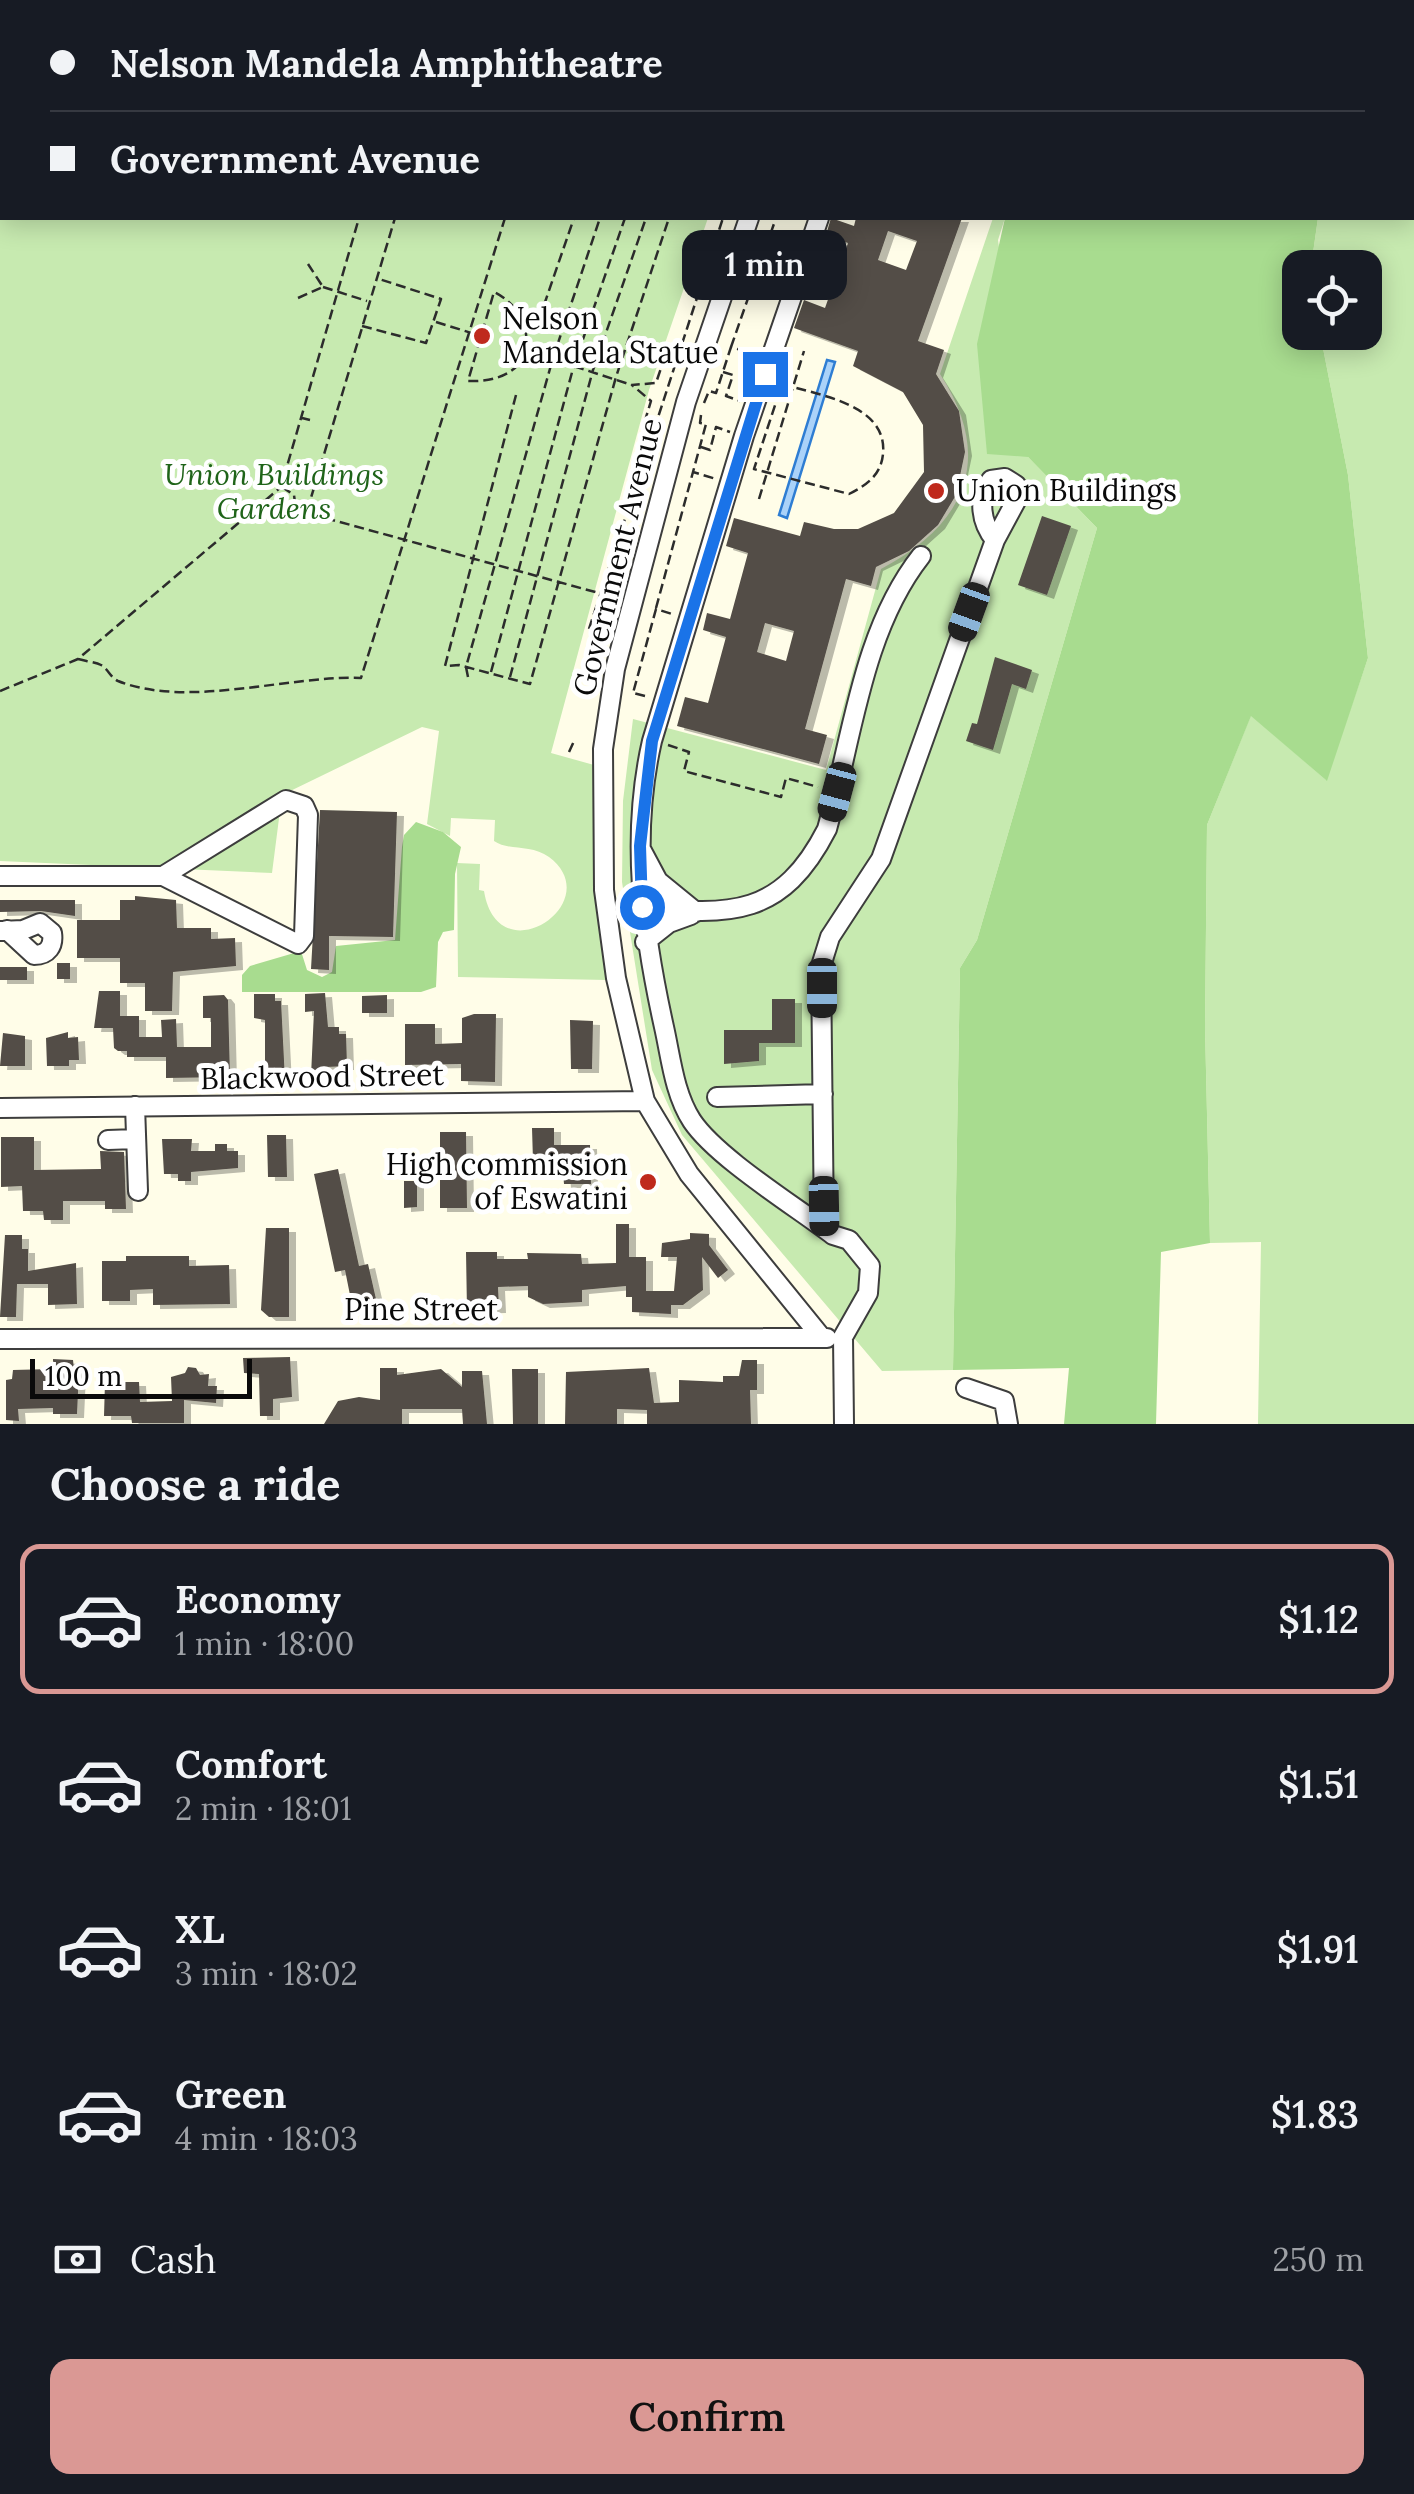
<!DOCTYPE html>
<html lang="en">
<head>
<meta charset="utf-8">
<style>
	body { margin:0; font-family:Lora,serif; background:#242831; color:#f1f3f6; height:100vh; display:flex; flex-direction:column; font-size:38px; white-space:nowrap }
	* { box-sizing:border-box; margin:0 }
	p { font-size:32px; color:#9ea1a6 }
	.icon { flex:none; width:55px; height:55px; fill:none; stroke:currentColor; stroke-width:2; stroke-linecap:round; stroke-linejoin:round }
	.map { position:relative; height:1424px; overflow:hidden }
	.side { display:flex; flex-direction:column; background:#171b24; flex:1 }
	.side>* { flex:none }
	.hud { position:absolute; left:0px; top:0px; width:1415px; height:220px; box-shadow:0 5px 25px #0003; display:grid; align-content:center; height:220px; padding:0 50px; background:#171b24 }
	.fabs { position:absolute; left:1282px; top:250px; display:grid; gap:20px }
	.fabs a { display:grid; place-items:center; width:100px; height:100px; border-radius:20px; background:#171b24; box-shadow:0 5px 25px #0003; font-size:50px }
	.scale { position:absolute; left:30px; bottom:25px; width:222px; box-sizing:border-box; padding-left:10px; border:5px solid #0a0a0a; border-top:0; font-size:28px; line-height:35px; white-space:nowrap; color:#0a0a0a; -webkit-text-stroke:8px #fff; paint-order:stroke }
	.end { position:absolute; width:45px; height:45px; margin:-22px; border:12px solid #1a73e8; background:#fff; box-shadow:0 0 0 5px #fff }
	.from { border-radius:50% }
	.bubble { position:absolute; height:70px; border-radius:20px; background:#171b24; box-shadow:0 5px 25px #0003; font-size:32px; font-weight:600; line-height:70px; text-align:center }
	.car { position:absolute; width:30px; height:60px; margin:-30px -15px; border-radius:12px; box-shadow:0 0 8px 2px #0007; background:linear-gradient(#222 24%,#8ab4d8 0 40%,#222 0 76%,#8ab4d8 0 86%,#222 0) }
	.hud b { display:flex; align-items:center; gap:35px; height:95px; font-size:38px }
	.hud b+b { border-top:2px solid #363941 }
	.hud i { width:25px; height:25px; background:#f1f3f6 }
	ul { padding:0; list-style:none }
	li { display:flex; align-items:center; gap:30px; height:150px; margin:0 20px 15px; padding:0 30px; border:5px solid transparent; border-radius:20px }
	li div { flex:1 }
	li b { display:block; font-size:38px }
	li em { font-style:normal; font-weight:600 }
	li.selected { border-color:#da9894 }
	li>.icon { width:90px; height:90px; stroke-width:1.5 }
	h2 { padding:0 50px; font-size:45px; line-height:120px }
	.pay { display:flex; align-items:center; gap:25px; height:110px; padding:0 50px; font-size:38px }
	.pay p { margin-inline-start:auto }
	.action { display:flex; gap:20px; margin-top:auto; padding:20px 50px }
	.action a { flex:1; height:115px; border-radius:20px; background:#da9894; color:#111; font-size:40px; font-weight:600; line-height:115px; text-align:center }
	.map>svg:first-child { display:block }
	.green { fill:#c7eab0 }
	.forest { fill:#a8dc8f }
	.water { fill:#aad2f9; stroke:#2e7dd3; stroke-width:2.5 }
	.building { fill:#534d46; fill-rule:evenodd; filter:url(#shadow) }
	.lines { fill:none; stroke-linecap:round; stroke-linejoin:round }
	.minor-casing { stroke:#3d3d3d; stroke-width:22 }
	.path { stroke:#2c2c2c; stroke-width:2.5; stroke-dasharray:10 5; stroke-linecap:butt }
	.minor { stroke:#fff; stroke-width:18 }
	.route { stroke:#1a73e8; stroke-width:12 }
	.poi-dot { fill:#bf291d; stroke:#fff; stroke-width:4 }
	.labels { text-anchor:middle; stroke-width:10; stroke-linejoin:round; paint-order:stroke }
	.poi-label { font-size:30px; fill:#0a0a0a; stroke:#fff; text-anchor:start }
	.park-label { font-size:30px; font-style:italic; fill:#1f6419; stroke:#fff }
	.street-label { font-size:30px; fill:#0a0a0a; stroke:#fff }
</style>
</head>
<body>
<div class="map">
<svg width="1414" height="1424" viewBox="0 0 1414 1424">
	<defs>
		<filter id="shadow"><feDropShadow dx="7" dy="4" stdDeviation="0" flood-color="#0004"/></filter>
	</defs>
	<rect width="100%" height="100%" fill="#fffde8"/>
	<!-- green -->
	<path class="green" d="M 0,0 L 432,0 L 2,2 L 2,218 L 708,218 L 649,390 L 551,753 L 594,765 L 594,888 L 607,980 L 458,977 L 457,863 L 480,864 L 479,890 L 484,891 C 498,977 609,902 549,857 C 531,844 508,851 494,841 L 495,820 L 451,818 L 450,836 L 427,824 L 439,731 L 422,727 L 282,795 L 272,873 L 0,861 Z
		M 855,0 L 1071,0 L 854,2 Z
		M 1348,0 L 1414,0 L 1414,1424 L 1258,1424 L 1261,1242 L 1210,1243 L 1205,1028 L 1207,825 L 1251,715 L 1326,780 L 1368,658 L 1348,475 L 1320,333 L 1365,332 L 1365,268 L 1311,267 L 1318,218 L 1412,218 L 1412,2 Z
		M 993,218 L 1005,218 L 998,240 L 1028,457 L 1097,528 L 977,940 L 960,968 L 953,1370 L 882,1371 L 682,1135 L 652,1070 L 622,882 L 623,801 L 633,719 L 826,770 L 881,569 C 966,524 995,459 940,374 Z"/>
	<!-- forest -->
	<path class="forest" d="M 433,0 L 777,0 L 431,2 Z
		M 1071,0 L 1348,0 L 1069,2 Z
		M 1005,218 L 1318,218 L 1311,267 L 1300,268 L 1300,332 L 1320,333 L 1348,475 L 1368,658 L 1327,781 L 1251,716 L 1207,825 L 1205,1028 L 1210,1243 L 1161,1252 L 1156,1424 L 1064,1424 L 1069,1368 L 953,1370 L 960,968 L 977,940 L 1097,528 L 1028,457 L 987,454 L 977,344 Z
		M 416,822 L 443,832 L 461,847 L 455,874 L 454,930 L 443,932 L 438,942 L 436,987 L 421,992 L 242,992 L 242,975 L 250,966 L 301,951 L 307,970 L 322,977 L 332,972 L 336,946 L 395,940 L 402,847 L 404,835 Z"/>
	<!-- water -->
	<path class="water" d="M 827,360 L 835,362 L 787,518 L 779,515 Z"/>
	<!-- building -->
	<path class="building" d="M 831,218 L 854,226 L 856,218 L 962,218 L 918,341 L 944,350 L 936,374 L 959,411 L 965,452 L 956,495 L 938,525 L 909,551 L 876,567 L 871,586 L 846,579 L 805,729 L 827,735 L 819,764 L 677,726 L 685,697 L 708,703 L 726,637 L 703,630 L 707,613 L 730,619 L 748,553 L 726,546 L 734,518 L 800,536 L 804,522 L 834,529 L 858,529 L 894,513 L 924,472 L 923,425 L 903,392 L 853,366 L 858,351 L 794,328 L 804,300 L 825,308 L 848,243 L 826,235 ZM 888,231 L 917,241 L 906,270 L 878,260 ZM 765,623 L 794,631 L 786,661 L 757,652 Z
		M 1042,516 L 1071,526 L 1047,595 L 1018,585 Z
		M 995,657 L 1032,670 L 1026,689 L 1012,684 L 993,750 L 966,741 L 972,723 L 977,724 Z
		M 320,810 L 397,812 L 393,937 L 329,936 L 329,970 L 311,969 Z
		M 135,896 L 176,900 L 177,928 L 211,928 L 211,939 L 235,938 L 236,966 L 173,972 L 172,1011 L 145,1011 L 145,983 L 120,983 L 120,958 L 77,958 L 77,920 L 120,920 L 120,900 L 135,900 Z
		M 0,900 L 75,900 L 75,916 L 41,911 L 0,912 Z
		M 57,963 L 70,963 L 70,979 L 57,979 Z
		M 0,967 L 27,967 L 27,980 L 0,980 Z
		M 99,991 L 120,991 L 120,1016 L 139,1016 L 139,1037 L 162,1037 L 161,1020 L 176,1019 L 177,1047 L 211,1047 L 211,1018 L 203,1018 L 203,996 L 224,995 L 228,1000 L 230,1077 L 166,1078 L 166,1057 L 127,1057 L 127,1051 L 118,1051 L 114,1048 L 113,1028 L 94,1028 Z
		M 325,993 L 328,1027 L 339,1027 L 339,1034 L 346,1034 L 347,1066 L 326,1067 L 327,1076 L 311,1076 L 314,1011 L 305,1012 L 305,994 Z
		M 254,994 L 275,994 L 275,1001 L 281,1001 L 285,1080 L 259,1080 L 258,1065 L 265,1065 L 265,1020 L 254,1018 Z
		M 387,995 L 387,1013 L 362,1013 L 362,996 Z
		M 772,999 L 795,999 L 795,1043 L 759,1043 L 759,1061 L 724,1064 L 724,1030 L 772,1030 Z
		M 474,1014 L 496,1014 L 495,1082 L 461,1081 L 461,1064 L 405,1065 L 405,1024 L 435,1024 L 435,1044 L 462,1043 L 462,1018 Z
		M 570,1020 L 593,1021 L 592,1069 L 571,1069 Z
		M 68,1032 L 68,1038 L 78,1037 L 79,1060 L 69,1060 L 69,1066 L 47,1066 L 46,1038 Z
		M 3,1033 L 25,1036 L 25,1066 L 0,1066 Z
		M 532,1128 L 554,1128 L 554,1145 L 590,1145 L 591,1184 L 564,1184 L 562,1160 L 533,1161 Z
		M 440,1132 L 466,1132 L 467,1208 L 440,1208 Z
		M 267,1135 L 286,1135 L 287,1177 L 268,1177 Z
		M 1,1137 L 34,1137 L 34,1170 L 101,1169 L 100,1151 L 124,1152 L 126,1209 L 105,1209 L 105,1201 L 63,1201 L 63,1220 L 44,1220 L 43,1211 L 23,1211 L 22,1186 L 1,1187 Z
		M 162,1139 L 192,1139 L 191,1151 L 215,1151 L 215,1144 L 227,1144 L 227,1151 L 238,1151 L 238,1168 L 191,1172 L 191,1181 L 178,1181 L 178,1174 L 164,1174 Z
		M 338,1169 L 359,1266 L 368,1264 L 376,1299 L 352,1305 L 345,1270 L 335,1272 L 314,1174 Z
		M 404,1181 L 417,1181 L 417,1207 L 404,1208 Z
		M 616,1224 L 629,1224 L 629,1257 L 646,1257 L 646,1291 L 674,1291 L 677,1257 L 661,1257 L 662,1243 L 690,1239 L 690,1233 L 709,1234 L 709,1245 L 728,1270 L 718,1278 L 702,1257 L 703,1290 L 683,1305 L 671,1305 L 671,1314 L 632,1312 L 632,1297 L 626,1297 L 626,1286 L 582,1290 L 582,1302 L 543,1304 L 528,1297 L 528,1286 L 498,1287 L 499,1309 L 467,1310 L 466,1252 L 497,1252 L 497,1259 L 528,1259 L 527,1253 L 581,1254 L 582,1264 L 616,1263 Z
		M 266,1228 L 289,1228 L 289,1317 L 269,1317 L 261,1310 Z
		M 5,1235 L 22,1235 L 22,1249 L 28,1249 L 28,1271 L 76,1263 L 77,1304 L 48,1305 L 48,1284 L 17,1284 L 16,1317 L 0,1317 Z
		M 126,1256 L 189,1256 L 189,1266 L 229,1265 L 230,1304 L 153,1305 L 153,1289 L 130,1290 L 130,1301 L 102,1301 L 102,1261 L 126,1261 Z
		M 290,1357 L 292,1397 L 273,1399 L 273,1416 L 260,1416 L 259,1374 L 244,1373 L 243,1358 Z
		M 53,1359 L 73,1360 L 74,1369 L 79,1370 L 77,1414 L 53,1414 L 53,1408 L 18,1409 L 19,1421 L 6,1420 L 6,1380 L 12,1379 L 13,1370 L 53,1369 Z
		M 742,1360 L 757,1360 L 757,1390 L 750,1390 L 751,1424 L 647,1424 L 647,1410 L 617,1409 L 617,1424 L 565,1424 L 566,1372 L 649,1368 L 654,1403 L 679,1402 L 679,1380 L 723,1382 L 723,1376 L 739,1376 Z
		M 188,1367 L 196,1368 L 200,1375 L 209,1374 L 208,1386 L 217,1386 L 216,1403 L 184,1400 L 184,1423 L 132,1423 L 131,1416 L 104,1416 L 105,1382 L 139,1382 L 140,1402 L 172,1401 L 171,1377 L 185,1373 Z
		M 380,1368 L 397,1368 L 397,1375 L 441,1369 L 462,1387 L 462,1371 L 482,1371 L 487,1424 L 463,1424 L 462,1409 L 402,1409 L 402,1424 L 324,1424 L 338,1401 L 359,1397 L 380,1400 Z
		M 512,1369 L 538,1369 L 538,1424 L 513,1424 Z"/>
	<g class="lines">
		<defs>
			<path id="minor" d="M 824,2 L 825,0
				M 1049,2 L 1054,0
				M 749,218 L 686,402 L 615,669 L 603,749 L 604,890 L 616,978 L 645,1101 L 689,1174 L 822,1338
				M 819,218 L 744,436 L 652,741 C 630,837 643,932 664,1027 C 671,1058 674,1093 692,1121 C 717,1158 795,1206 833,1235 L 849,1240 L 870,1266 L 868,1293 L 843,1337 L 844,1424
				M 642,851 L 658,881 L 696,912
				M 0,876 L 163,876 L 298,944 L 304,936 L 308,815 L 304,806 L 286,800 L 163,876
				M 642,907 C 731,916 782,917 827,829 C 852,739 862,631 921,556
				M 0,931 L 23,930 L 40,923 L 52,933 C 54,946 48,955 34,955 L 7,930
				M 645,942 L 669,923 L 691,915
				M 717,1097 L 823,1094
				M 135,1106 L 138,1191
				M 0,1108 L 645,1101
				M 108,1140 L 136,1139
				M 824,1228 L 821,966 L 830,937 L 881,859 L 995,540 L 1016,501 L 1016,485 L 1005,478 L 991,480 C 977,499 981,523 995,540
				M 0,1339 L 827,1338
				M 966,1388 L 1004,1401 L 1008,1424"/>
		</defs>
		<!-- minor casing -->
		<use href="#minor" class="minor-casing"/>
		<!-- path -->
		<path class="path" d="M 333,0 L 334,2
			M 478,0 L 486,2
			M 451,2 L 453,0
			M 556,2 L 558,0
			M 568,2 L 569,0
			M 655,2 L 656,0
			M 681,2 L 683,0
			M 725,2 L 727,0
			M 323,287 L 367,301
			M 298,298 L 323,287 L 308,264
			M 544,305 L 574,218
			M 436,322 L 481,336
			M 362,326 L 426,343 L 441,299 L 376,278
			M 731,347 L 776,218
			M 527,351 C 528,324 518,304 494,292 L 468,381 C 493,382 517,375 527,351 L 632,385
			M 723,372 L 733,375 L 726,396 L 740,401
			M 782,384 C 818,395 888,404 883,454 C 881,475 867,485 849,494 L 754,469 Z
			M 516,395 L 445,666 L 459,665 L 530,684 L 616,377 L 669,218
			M 704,403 L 709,391 L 716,393 L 731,347 L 754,354
			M 701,415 L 700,423 L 706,424 L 693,472 L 716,479
			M 302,418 L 310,420
			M 653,429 L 643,427 L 651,401 L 632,385 L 656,383 L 665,356 L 673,359
			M 701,447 L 710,450 L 716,427 L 730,432
			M 282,487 L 294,495 L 296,510 L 617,598
			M 759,499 L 804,351
			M 307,511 L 395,218
			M 656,608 L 693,472
			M 589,629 L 723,218
			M 78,659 C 85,661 95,662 101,665 C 108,669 111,678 118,681 C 188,709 289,675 361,678 L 505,218
			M 491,672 L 574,365 L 625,218
			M 468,677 L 466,667 L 553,358 L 600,218
			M 510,677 L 593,370 L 646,218
			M 0,691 L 78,659 L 281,487 L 359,218
			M 645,696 L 633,693 L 656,609 L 672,614
			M 668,745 L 689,752 L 684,771 L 781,797 L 786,778 L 818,787
			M 569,752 L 574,741"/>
		<!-- minor -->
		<use href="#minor" class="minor"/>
	</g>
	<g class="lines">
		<!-- route -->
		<path class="route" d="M 642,907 L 640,846 L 652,741 L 765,374"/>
	</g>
	<!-- markers -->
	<g class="poi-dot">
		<circle cx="482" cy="336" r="10"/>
		<circle cx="936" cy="491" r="10"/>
		<circle cx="648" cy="1182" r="10"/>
	</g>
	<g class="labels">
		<!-- poi labels -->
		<g class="poi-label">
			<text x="502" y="329">Nelson<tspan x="502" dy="34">Mandela Statue</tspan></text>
			<text x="956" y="501">Union Buildings</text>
			<text x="628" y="1175" text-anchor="end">High commission<tspan x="628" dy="34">of Eswatini</tspan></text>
		</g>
		<!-- park labels -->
		<g class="park-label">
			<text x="274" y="485">Union Buildings<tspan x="274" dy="34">Gardens</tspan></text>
		</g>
		<!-- street labels -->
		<g class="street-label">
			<text transform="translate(618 557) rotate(-76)" y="10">Government Avenue</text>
			<text transform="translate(322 1077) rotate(-1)" y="10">Blackwood Street</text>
			<text x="421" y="1320">Pine Street</text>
		</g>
	</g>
</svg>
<div class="fabs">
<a><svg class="icon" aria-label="locate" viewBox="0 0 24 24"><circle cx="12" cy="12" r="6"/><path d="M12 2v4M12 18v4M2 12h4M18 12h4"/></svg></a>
</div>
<div class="scale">100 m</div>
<i class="end from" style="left:642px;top:907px"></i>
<i class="end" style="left:765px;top:374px"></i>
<div class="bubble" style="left:682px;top:230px;width:165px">1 min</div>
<i class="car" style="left:969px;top:612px;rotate:200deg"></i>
<i class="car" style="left:837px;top:792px;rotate:195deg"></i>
<i class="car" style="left:822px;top:988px;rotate:180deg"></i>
<i class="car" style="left:824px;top:1206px;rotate:179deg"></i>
<div class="hud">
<b><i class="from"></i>Nelson Mandela Amphitheatre</b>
<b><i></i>Government Avenue</b>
</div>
</div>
<section class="side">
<h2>Choose a ride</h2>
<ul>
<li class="selected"><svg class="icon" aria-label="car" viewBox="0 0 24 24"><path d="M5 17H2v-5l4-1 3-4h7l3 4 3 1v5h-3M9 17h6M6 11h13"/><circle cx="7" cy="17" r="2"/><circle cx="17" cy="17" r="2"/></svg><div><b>Economy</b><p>1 min · 18:00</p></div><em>$1.12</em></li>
<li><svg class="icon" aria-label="car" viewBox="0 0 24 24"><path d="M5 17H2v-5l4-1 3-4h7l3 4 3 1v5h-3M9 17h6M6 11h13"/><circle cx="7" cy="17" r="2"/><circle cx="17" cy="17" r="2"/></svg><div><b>Comfort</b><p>2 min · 18:01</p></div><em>$1.51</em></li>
<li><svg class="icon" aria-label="car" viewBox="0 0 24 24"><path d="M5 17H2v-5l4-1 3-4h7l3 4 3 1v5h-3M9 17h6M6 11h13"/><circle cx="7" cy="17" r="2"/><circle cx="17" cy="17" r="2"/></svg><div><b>XL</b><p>3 min · 18:02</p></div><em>$1.91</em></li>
<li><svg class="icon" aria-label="car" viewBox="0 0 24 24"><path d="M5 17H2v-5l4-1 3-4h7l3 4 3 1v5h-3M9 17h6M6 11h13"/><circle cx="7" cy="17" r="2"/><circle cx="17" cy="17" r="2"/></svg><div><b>Green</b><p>4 min · 18:03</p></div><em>$1.83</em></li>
</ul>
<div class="pay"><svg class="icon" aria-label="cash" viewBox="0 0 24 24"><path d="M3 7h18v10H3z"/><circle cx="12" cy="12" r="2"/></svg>Cash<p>250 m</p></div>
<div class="action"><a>Confirm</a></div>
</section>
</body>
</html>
